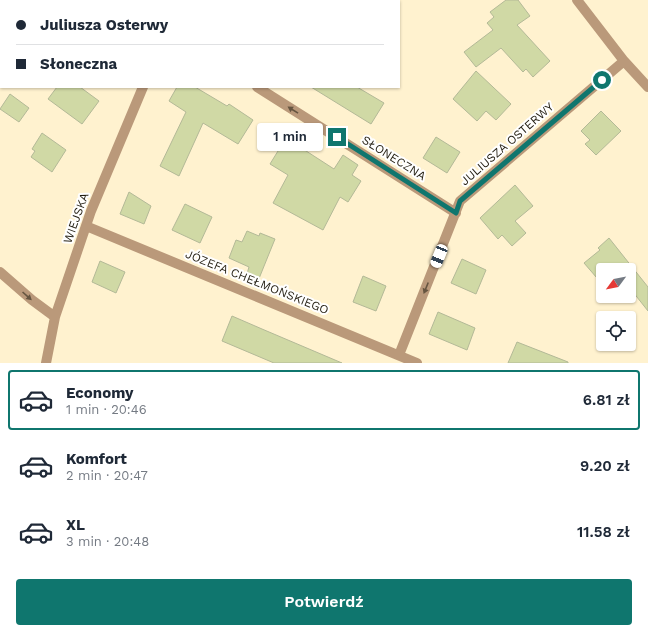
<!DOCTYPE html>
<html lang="pl">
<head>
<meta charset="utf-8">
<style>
	body { margin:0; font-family:"Work Sans",sans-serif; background:#f2f2f3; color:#1f2937; height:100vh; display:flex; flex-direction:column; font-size:15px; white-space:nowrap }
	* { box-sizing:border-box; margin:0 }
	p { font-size:13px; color:#747a83 }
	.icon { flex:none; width:22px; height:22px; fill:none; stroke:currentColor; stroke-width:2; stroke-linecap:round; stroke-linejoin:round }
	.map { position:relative; height:363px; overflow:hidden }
	.sheet { display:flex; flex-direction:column; background:#fff; flex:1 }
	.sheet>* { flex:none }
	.banner { position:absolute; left:0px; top:0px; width:400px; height:88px; box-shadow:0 1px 3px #0004; display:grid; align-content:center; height:88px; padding:0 16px; background:#fff }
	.needle { width:26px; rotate:238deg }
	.tools { position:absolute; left:596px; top:263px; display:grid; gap:8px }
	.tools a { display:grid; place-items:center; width:40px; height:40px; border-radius:4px; background:#fff; box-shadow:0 1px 3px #0004; font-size:20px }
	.end { position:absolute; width:18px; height:18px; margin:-9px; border:5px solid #0f766e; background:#fff; box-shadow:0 0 0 2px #fff }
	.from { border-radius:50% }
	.bubble { position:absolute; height:28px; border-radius:4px; background:#fff; box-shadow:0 1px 3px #0004; font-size:13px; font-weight:600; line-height:28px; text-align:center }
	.car { position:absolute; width:12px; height:24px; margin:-12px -6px; border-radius:5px; box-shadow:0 0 3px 1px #0007; background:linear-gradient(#fff 24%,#345 0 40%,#fff 0 76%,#345 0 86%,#fff 0) }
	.banner b { display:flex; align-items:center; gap:14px; height:38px; font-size:15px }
	.banner b+b { border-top:1px solid #e0e1e3 }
	.banner i { width:10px; height:10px; background:#1f2937 }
	ul { padding:7px 0 0; list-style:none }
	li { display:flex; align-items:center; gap:12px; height:60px; margin:0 8px 6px; padding:0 8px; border:2px solid transparent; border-radius:4px }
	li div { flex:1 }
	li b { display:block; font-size:15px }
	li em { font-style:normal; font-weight:600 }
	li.active { border-color:#0f766e }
	li>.icon { width:36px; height:36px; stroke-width:1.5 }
	.action { display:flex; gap:8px; margin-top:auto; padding:8px 16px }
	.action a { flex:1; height:46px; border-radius:4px; background:#0f766e; color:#fff; font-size:16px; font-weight:600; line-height:46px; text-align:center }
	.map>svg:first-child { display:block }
	.building { fill:#d0d9a5; stroke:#b3b997 }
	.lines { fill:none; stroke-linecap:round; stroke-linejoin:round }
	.minor { stroke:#ba997a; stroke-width:10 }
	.oneway { fill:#665540 }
	.route { stroke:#0f766e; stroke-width:5 }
	.labels { text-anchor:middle; stroke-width:4; stroke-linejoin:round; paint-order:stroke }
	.street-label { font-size:12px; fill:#221d10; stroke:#fff }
</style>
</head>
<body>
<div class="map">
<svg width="648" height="363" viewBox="0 0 648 363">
	<rect width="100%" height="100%" fill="#fff2cf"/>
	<!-- building -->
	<path class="building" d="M 506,0 L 518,0 L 530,16 L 517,25 L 550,61 L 533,77 L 526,69 L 523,72 L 501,48 L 476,67 L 464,52 L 493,30 L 487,23 L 494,17 L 490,12 Z
		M 476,71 L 511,104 L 496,120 L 486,111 L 477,121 L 453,99 Z
		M 57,87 L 80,87 L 99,101 L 82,124 L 48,99 Z
		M 177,87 L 195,87 L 227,106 L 229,104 L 253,120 L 238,144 L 203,123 L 179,176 L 160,166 L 186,112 L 169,101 Z
		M 311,87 L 357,87 L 384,103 L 371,124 Z
		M 10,94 L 29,108 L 19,122 L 0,109 Z
		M 601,111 L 621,131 L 596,155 L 585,144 L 590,140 L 581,131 Z
		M 42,133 L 66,150 L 52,172 L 31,157 L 35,151 L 32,149 Z
		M 436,137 L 460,152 L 447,173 L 423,158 Z
		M 286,138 L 334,169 L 343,155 L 358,165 L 352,175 L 361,181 L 348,202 L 340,197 L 323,230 L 273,203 L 288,175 L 270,164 Z
		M 515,185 L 533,206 L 515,221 L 526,233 L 512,246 L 502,235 L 498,239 L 480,218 Z
		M 129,192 L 151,206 L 144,224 L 120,214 Z
		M 185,204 L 212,217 L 200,243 L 172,230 Z
		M 247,231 L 259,236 L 260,233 L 275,239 L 258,281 L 246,277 L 249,267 L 229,258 L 236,240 L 242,242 Z
		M 609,238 L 648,287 L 648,311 L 629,287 L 629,270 L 603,270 L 603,285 L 584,263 L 600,250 L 598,248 Z
		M 462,259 L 486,270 L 476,294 L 451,283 Z
		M 100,261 L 125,272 L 116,293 L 92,282 Z
		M 363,276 L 386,286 L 376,311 L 353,302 Z
		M 438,312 L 475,328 L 467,350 L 429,334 Z
		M 232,316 L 262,329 L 342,363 L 274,363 L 222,341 Z
		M 517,342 L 568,362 L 568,363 L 508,363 Z"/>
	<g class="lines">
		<!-- minor -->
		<path class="minor" d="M 126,0 L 128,1
			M 577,0 L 624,61 L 648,87
			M 181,1 L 182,0
			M 257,87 L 456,213
			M 86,226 L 417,363
			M 0,272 L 32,300 L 55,317
			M 399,355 L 460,201 L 624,61
			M 46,363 L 55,317 L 91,211 L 143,87"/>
	</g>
	<!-- one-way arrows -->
	<defs><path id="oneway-solid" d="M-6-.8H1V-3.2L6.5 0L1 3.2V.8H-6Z"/></defs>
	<g class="oneway">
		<use href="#oneway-solid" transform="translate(293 110) rotate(-148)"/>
		<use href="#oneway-solid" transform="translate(426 288) rotate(112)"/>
		<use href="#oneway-solid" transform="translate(27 296) rotate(42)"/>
	</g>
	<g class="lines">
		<!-- route -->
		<path class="route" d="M 337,137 L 456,213 L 460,201 L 602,80"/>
	</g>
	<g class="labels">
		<!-- street labels -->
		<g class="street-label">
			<text transform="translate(507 144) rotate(-41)" y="4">JULIUSZA OSTERWY</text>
			<text transform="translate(394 158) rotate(32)" y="4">SŁONECZNA</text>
			<text transform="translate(76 218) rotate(-70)" y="4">WIEJSKA</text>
			<text transform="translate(257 282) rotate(22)" y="4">JÓZEFA CHEŁMOŃSKIEGO</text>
		</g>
	</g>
</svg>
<div class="tools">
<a><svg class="needle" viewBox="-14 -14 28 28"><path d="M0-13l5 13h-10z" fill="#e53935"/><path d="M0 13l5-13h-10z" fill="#747a83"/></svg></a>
<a><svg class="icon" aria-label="locate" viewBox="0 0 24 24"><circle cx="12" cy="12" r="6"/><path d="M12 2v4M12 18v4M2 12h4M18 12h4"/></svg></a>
</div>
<i class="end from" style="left:602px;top:80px"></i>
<i class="end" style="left:337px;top:137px"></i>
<div class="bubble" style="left:257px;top:123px;width:66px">1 min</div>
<i class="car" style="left:439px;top:256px;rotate:202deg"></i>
<div class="banner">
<b><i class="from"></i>Juliusza Osterwy</b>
<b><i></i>Słoneczna</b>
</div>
</div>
<section class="sheet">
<ul>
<li class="active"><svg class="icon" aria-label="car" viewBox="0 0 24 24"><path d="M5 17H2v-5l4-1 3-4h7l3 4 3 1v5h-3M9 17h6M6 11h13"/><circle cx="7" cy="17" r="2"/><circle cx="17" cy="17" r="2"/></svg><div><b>Economy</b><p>1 min · 20:46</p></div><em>6.81 zł</em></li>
<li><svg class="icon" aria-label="car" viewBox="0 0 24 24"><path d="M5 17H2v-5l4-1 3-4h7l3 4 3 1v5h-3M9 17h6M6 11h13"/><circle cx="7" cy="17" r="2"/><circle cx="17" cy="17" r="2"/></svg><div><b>Komfort</b><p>2 min · 20:47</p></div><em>9.20 zł</em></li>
<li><svg class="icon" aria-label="car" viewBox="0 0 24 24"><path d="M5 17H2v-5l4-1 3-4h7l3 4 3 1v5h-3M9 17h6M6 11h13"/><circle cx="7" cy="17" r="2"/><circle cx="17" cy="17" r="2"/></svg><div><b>XL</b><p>3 min · 20:48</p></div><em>11.58 zł</em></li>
</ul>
<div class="action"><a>Potwierdź</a></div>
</section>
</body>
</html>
